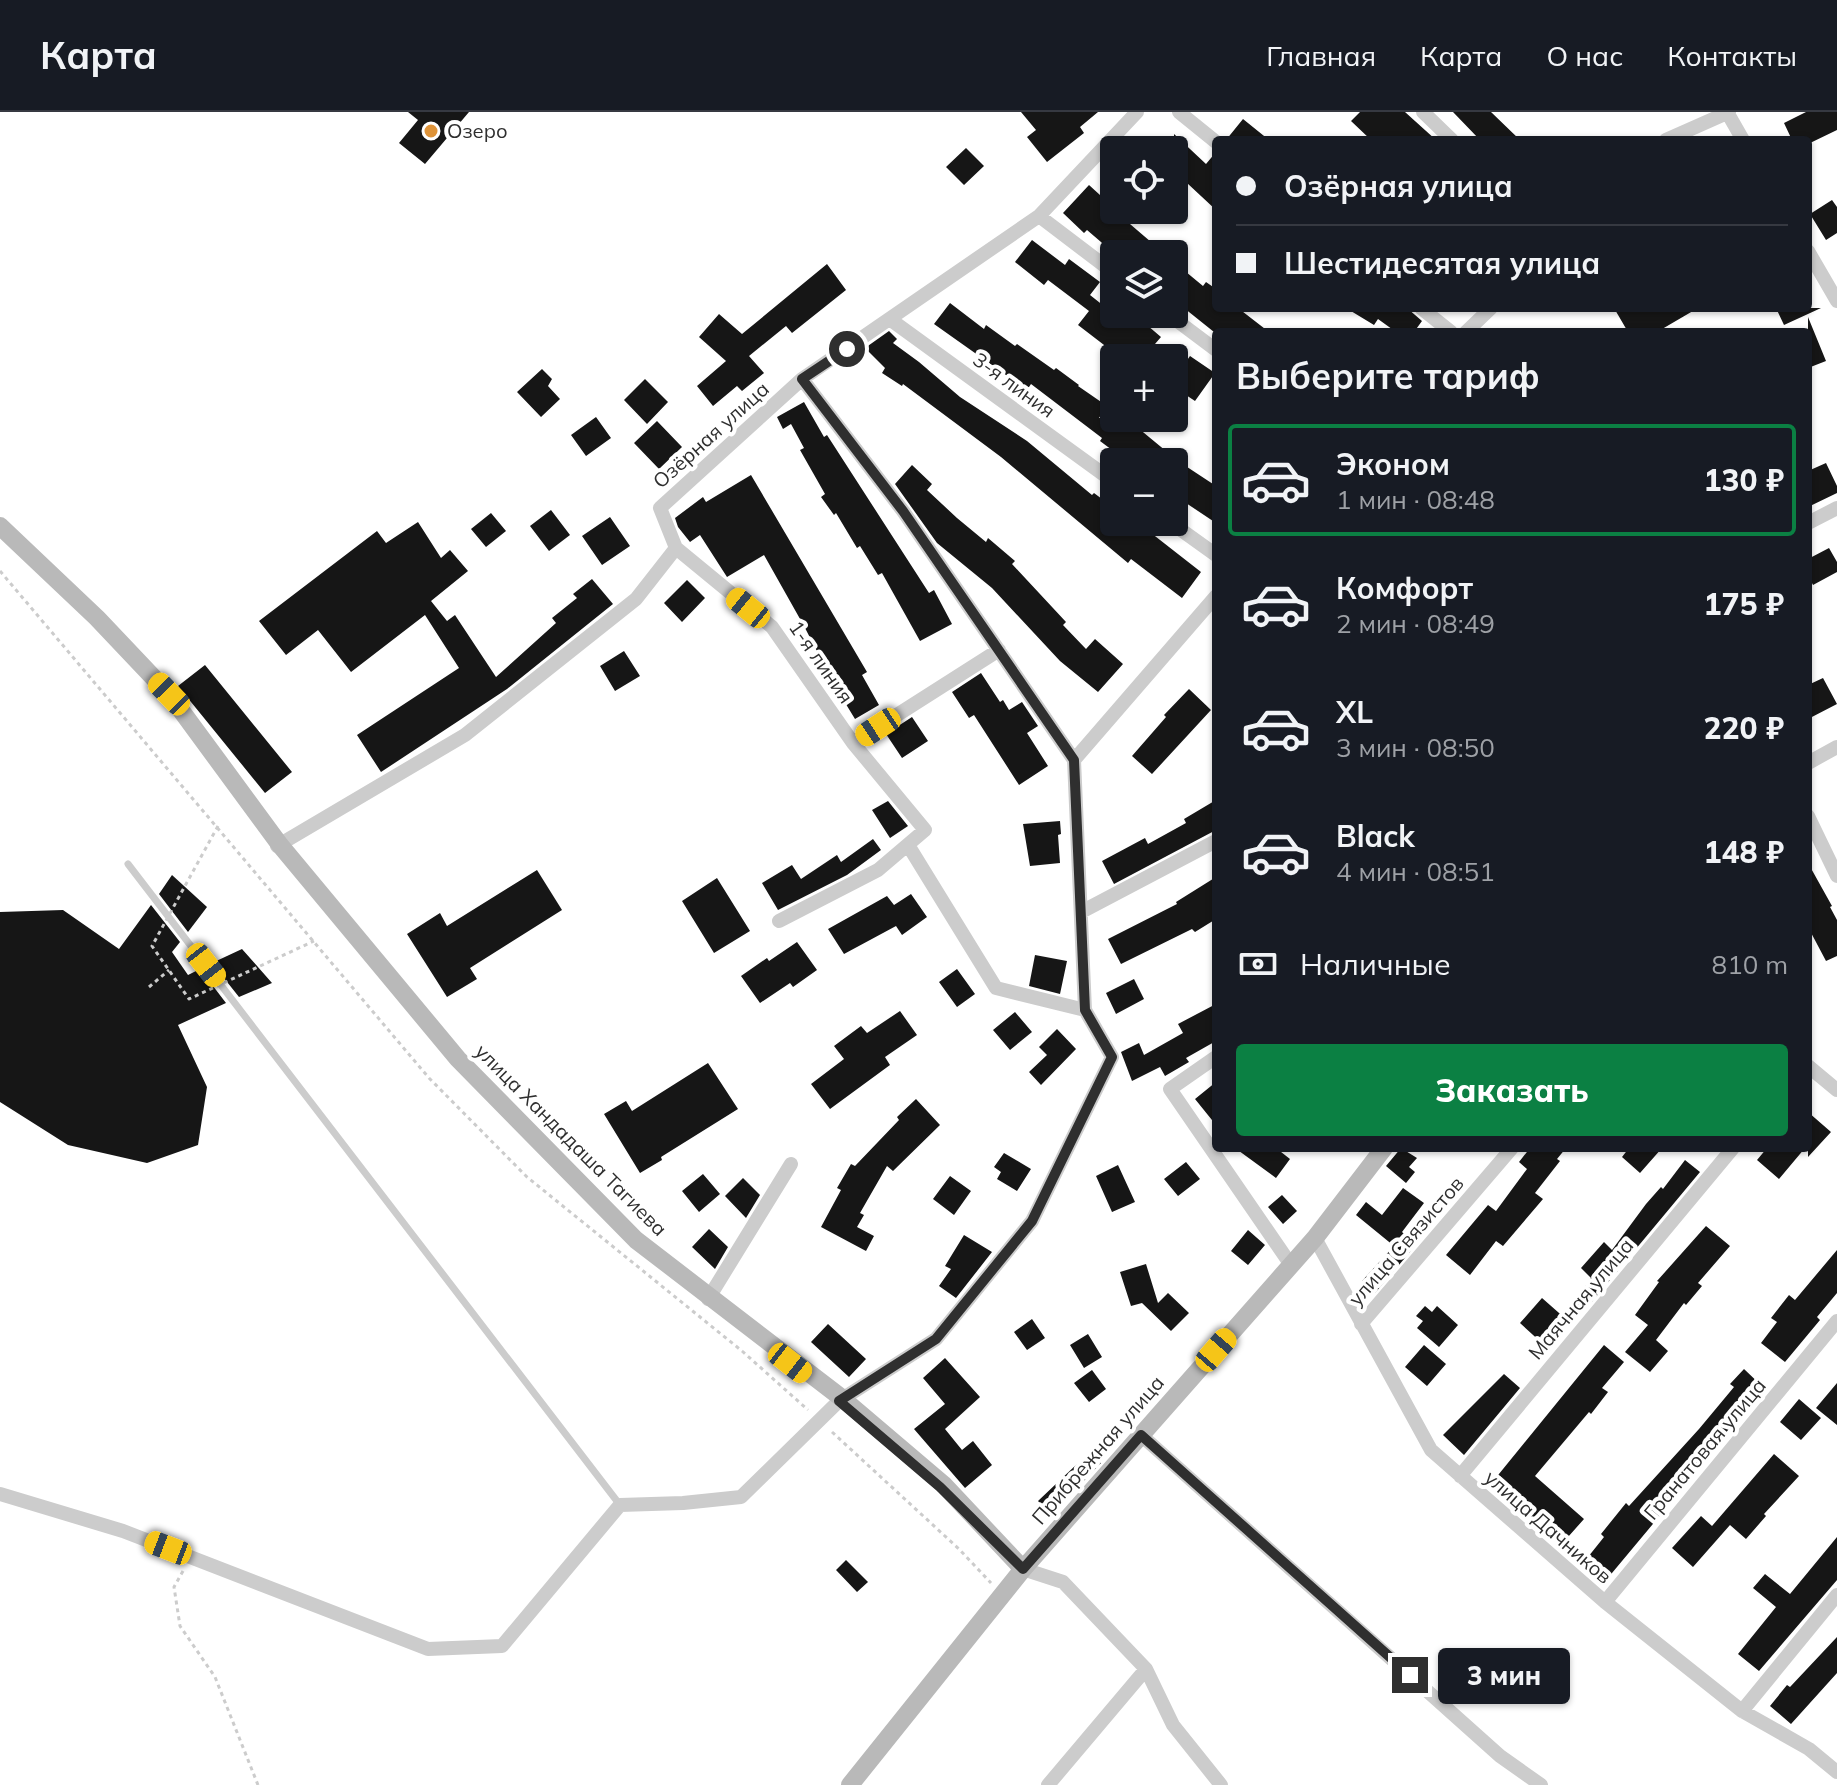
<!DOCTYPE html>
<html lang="ru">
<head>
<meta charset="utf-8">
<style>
	body { margin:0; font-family:Mulish,sans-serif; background:#20242c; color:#f1f3f6; height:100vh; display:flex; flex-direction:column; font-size:30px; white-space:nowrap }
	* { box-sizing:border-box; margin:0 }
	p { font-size:26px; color:#9ea1a6 }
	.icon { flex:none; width:44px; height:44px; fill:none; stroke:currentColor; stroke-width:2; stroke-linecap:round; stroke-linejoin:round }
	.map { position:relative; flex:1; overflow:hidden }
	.sheet { position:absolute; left:1212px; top:216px; width:600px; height:824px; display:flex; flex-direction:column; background:#171b24; border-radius:8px; box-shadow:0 2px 6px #0004 }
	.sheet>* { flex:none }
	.guide { position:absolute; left:1212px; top:24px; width:600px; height:176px; border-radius:8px; box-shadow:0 2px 6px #0004; display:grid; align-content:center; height:176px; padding:0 24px; background:#171b24 }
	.tools { position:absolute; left:1100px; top:24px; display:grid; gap:16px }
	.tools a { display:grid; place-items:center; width:88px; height:88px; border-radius:8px; background:#171b24; box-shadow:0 2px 6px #0004; font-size:40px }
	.end { position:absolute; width:36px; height:36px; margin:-18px; border:10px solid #2f2f2f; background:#fff; box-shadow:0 0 0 4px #fff }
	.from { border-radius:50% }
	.bubble { position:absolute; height:56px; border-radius:8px; background:#171b24; box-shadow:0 2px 6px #0004; font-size:26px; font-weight:800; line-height:56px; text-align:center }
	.car { position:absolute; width:24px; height:48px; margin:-24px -12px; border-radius:10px; box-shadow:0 0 6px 2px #0007; background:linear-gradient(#f5c518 24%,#345 0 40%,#f5c518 0 76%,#345 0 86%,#f5c518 0) }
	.guide b { display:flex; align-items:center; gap:28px; height:76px; font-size:30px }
	.guide b+b { border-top:2px solid #363941 }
	.guide i { width:20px; height:20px; background:#f1f3f6 }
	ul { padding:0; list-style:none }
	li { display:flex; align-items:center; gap:24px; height:112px; margin:0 16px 12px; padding:0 8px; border:4px solid transparent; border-radius:8px }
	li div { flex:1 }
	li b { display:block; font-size:30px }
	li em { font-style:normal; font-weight:800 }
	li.active { border-color:#0b8043 }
	li>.icon { width:72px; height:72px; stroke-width:1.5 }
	h2 { padding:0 24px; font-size:36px; line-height:96px }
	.pay { display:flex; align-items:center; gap:20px; height:88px; padding:0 24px; font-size:30px }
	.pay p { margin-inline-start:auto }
	.action { display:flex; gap:16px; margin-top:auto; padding:16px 24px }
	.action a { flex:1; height:92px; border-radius:8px; background:#0b8043; color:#fff; font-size:32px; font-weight:800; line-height:92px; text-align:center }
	header { display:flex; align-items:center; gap:48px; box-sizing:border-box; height:112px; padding:0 40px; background:#171b24; border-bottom:2px solid #363941 }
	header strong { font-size:38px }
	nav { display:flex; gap:44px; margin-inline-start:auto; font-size:28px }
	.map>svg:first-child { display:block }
	.building { fill:#161616 }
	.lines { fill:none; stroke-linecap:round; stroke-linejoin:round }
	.path { stroke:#ccc; stroke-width:3; stroke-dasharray:4 4; stroke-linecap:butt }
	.lane { stroke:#ccc; stroke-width:7 }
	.street { stroke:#ccc; stroke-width:14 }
	.secondary { stroke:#b9b9b9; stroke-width:18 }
	.path-bridge { stroke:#ccc; stroke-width:3; stroke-dasharray:4 4; stroke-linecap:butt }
	.route { stroke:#2f2f2f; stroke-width:10 }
	.poi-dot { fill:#de9339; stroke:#fff; stroke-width:3 }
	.labels { text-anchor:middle; stroke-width:8; stroke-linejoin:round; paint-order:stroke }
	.poi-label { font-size:20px; fill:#2f2f2f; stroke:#fff; text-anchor:start }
	.street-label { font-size:20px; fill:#2f2f2f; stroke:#fff }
</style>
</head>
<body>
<header>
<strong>Карта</strong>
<nav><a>Главная</a><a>Карта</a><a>О нас</a><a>Контакты</a></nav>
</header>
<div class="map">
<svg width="1837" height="1673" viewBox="0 0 1837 1673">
	<rect width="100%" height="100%" fill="#fff"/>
	<!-- building -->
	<path class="building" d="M 408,0 L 469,0 L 425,52 L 399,31 L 418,8 Z
		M 1021,0 L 1098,0 L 1080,15 L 1084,21 L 1047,50 L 1027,25 L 1036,18 Z
		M 1360,0 L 1405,0 L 1436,28 L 1371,28 L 1351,9 Z
		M 1453,0 L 1491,0 L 1520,28 L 1480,28 Z
		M 1806,0 L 1837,0 L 1837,18 L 1808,32 L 1808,28 L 1792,28 L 1784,11 Z
		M 1243,7 L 1269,28 L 1226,28 Z
		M 1174,22 L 1206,52 L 1216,40 L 1216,98 L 1187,71 L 1174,84 Z
		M 966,36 L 984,54 L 964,73 L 946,55 Z
		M 1089,73 L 1111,93 L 1109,94 L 1165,142 L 1115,142 L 1087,118 L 1084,121 L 1063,101 Z
		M 1832,88 L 1837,95 L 1837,121 L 1826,128 L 1810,102 Z
		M 1032,128 L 1065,153 L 1069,147 L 1100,170 L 1090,183 L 1114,202 L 1127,210 L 1134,202 L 1161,225 L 1143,246 L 1121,246 L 1078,213 L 1089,199 L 1048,168 L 1044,173 L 1015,150 Z
		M 1174,150 L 1203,174 L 1206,170 L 1216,177 L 1216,196 L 1238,196 L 1269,220 L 1214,220 L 1174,188 Z
		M 827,152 L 846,178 L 792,221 L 786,214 L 749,244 L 764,261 L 742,279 L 737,274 L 713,294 L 697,274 L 726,249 L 699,225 L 719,202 L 742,222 Z
		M 950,191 L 984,217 L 986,213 L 1015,234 L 1017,232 L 1054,258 L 1056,256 L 1079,273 L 1078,274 L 1107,294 L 1099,306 L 1126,306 L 1178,349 L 1216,374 L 1216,411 L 1174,383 L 1174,350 L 1133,350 L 1122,342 L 1120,344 L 1100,329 L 1102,326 L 1031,272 L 1027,278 L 934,212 Z
		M 1346,196 L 1407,196 L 1422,209 L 1414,220 L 1396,220 L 1378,207 L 1374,213 Z
		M 1614,196 L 1698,196 L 1657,220 L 1628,220 Z
		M 1776,196 L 1821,196 L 1784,213 Z
		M 1808,205 L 1826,249 L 1808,256 Z
		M 889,219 L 897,227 L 893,231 L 919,250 L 960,285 L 1027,329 L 1092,383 L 1094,381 L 1114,396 L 1114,410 L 1137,410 L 1201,460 L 1182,486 L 1131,447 L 1128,451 L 1001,345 L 903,272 L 902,274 L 882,261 L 885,256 L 865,236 Z
		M 1190,244 L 1215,261 L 1195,289 L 1174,275 L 1174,267 Z
		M 542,257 L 552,267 L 548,274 L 560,287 L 541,305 L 517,280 Z
		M 645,267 L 668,290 L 647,312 L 624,288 Z
		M 804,290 L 824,325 L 827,323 L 929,481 L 934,478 L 952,512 L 920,529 L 882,461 L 878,463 L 860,434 L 857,436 L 836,401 L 834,403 L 821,385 L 825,382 L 800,338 L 804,336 L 791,312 L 783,317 L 777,305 Z
		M 596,305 L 611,326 L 586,344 L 571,323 Z
		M 657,309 L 682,335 L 659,357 L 634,331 Z
		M 1826,351 L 1837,374 L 1837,381 L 1808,395 L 1808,359 Z
		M 912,353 L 932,372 L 927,378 L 957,406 L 986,430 L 988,426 L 1015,449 L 1012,452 L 1066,510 L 1063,513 L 1086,537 L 1095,527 L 1123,552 L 1098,580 L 1060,549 L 992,476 L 937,431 L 895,372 Z
		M 751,363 L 867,560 L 862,563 L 879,593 L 855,607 L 819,548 L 821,547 L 804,514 L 764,443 L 727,465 L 700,423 L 690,430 L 678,415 L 675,406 L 703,385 L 706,390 Z
		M 551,398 L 570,423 L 549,439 L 530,414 Z
		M 491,401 L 506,419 L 486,435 L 471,417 Z
		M 610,405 L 630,434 L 602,453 L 582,424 Z
		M 418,410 L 441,446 L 450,438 L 468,459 L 431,489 L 447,509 L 455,503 L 496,565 L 556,511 L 552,506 L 577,486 L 573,482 L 592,467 L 613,492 L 507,577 L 381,660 L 357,623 L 459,556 L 425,503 L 351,560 L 318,518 L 286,543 L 259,509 L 377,419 L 386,431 Z
		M 1829,436 L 1837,450 L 1837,460 L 1813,473 L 1808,463 L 1808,447 Z
		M 687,468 L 705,486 L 682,510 L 664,491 Z
		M 624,539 L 640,564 L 615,579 L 600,554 Z
		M 205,553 L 292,660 L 265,681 L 178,574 Z
		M 981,561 L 1000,590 L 1003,588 L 1009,598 L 1022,590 L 1038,614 L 1027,621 L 1048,654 L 1019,673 L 974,603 L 969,606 L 952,580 Z
		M 1823,566 L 1837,592 L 1808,607 L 1808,573 Z
		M 1189,577 L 1211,598 L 1152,662 L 1132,644 L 1166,605 L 1164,603 Z
		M 912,605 L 928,629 L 902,646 L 886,622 Z
		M 1216,688 L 1216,718 L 1114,772 L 1102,749 L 1145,726 L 1148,732 L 1186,711 L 1184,707 Z
		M 888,689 L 908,714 L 890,726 L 872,698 Z
		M 1060,709 L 1061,722 L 1058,723 L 1060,751 L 1030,754 L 1023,712 Z
		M 873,727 L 881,738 L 847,763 L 778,798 L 762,771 L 792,753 L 801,767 L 837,743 L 841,750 Z
		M 1808,751 L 1832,794 L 1830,795 L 1837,808 L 1837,844 L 1826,849 L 1808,815 Z
		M 537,758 L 562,798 L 470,856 L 477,867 L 447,885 L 407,822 L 440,801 L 447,814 Z
		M 172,763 L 207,795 L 188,820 L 159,782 Z
		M 1216,765 L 1216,807 L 1195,820 L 1192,817 L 1121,852 L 1108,827 L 1177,792 L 1176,790 Z
		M 717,766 L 750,819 L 714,841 L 682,789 Z
		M 911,782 L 927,805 L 902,823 L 896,814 L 844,842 L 828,817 L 887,784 L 894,793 Z
		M 151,793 L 180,830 L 172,840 L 188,863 L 200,857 L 226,891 L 178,913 L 207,975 L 198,1033 L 147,1051 L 68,1033 L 0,990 L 0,800 L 63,798 L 119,837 Z
		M 797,830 L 817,858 L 793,875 L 790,871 L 760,891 L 741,864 L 767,846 L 769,849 Z
		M 242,837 L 272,871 L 239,885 L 212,851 Z
		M 1035,843 L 1067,849 L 1060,882 L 1029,874 Z
		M 957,857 L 975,882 L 957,895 L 939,870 Z
		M 1134,867 L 1144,887 L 1116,902 L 1106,881 Z
		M 1216,892 L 1216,929 L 1186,946 L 1189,950 L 1165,964 L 1160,955 L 1132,969 L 1121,940 L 1139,931 L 1144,943 L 1183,921 L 1178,912 Z
		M 900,899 L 917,923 L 885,945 L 890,953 L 830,997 L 811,972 L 844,947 L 834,934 L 861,914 L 867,921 Z
		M 1015,900 L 1032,920 L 1010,938 L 993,918 Z
		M 1057,917 L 1076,937 L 1041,973 L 1029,960 L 1047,943 L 1039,935 Z
		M 708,951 L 738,997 L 661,1045 L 662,1048 L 640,1061 L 604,1002 L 626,989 L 632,999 Z
		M 1216,970 L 1216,1013 L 1195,987 Z
		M 916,987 L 940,1013 L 893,1059 L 887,1054 L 860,1101 L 864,1103 L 857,1115 L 874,1124 L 866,1139 L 821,1115 L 841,1078 L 837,1076 L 851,1052 L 855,1054 L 899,1008 L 897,1005 Z
		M 1808,1000 L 1831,1020 L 1808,1045 Z
		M 1235,1036 L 1276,1036 L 1290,1047 L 1276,1066 Z
		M 1401,1036 L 1417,1046 L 1409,1055 L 1415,1060 L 1406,1071 L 1386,1054 Z
		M 1530,1036 L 1566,1036 L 1557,1047 L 1560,1049 L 1535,1081 L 1543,1087 L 1503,1134 L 1496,1129 L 1470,1163 L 1446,1143 L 1488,1093 L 1496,1099 L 1527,1057 L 1519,1050 Z
		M 1629,1036 L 1662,1036 L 1640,1061 L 1622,1045 Z
		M 1767,1036 L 1805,1036 L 1779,1067 L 1757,1048 Z
		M 1004,1041 L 1031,1057 L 1017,1079 L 997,1067 L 1001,1060 L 994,1055 Z
		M 1685,1048 L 1700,1060 L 1585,1198 L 1574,1190 L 1591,1166 L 1581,1156 L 1604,1130 L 1612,1138 L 1646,1092 L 1661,1075 L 1663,1077 Z
		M 1186,1050 L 1200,1067 L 1178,1084 L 1164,1067 Z
		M 1118,1053 L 1135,1090 L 1112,1100 L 1096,1064 Z
		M 703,1062 L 720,1082 L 699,1100 L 682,1079 Z
		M 950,1064 L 971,1079 L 954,1103 L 933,1087 Z
		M 743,1066 L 760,1083 L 746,1106 L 725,1084 Z
		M 1403,1076 L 1424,1091 L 1402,1120 L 1416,1133 L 1375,1181 L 1362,1169 L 1394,1134 L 1356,1103 L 1366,1090 L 1382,1103 Z
		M 1282,1083 L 1297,1099 L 1283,1112 L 1268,1095 Z
		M 1706,1114 L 1730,1134 L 1698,1171 L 1702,1174 L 1686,1193 L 1684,1191 L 1656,1228 L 1668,1239 L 1650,1260 L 1625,1240 L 1648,1213 L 1635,1203 L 1659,1170 L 1657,1169 Z
		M 709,1117 L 728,1135 L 715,1157 L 692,1135 Z
		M 1248,1118 L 1265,1133 L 1248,1153 L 1231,1139 Z
		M 964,1123 L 992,1140 L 956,1186 L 939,1174 L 951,1157 L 945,1154 Z
		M 1837,1138 L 1837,1181 L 1817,1205 L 1820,1208 L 1785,1250 L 1761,1231 L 1777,1210 L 1771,1206 L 1789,1183 L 1795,1188 Z
		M 1146,1152 L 1158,1191 L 1168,1181 L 1189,1201 L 1171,1219 L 1142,1191 L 1131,1194 L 1120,1160 Z
		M 1542,1186 L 1567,1208 L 1544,1233 L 1520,1211 Z
		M 1425,1194 L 1432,1200 L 1437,1194 L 1458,1213 L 1439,1235 L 1417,1216 L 1423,1209 L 1416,1204 Z
		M 1032,1207 L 1045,1226 L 1027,1238 L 1014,1220 Z
		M 828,1212 L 866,1247 L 849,1265 L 811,1230 Z
		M 1088,1222 L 1102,1245 L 1084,1256 L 1070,1233 Z
		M 1424,1233 L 1446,1252 L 1427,1274 L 1405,1255 Z
		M 1604,1233 L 1624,1250 L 1602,1276 L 1608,1280 L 1591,1302 L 1589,1300 L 1535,1364 L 1584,1407 L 1560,1434 L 1490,1373 Z
		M 945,1246 L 980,1285 L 945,1317 L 962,1338 L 973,1329 L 992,1353 L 965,1376 L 914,1317 L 945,1292 L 923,1266 Z
		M 1744,1257 L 1765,1277 L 1745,1297 L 1716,1333 L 1718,1334 L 1607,1467 L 1584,1450 L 1604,1425 L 1601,1422 L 1626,1391 L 1629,1394 L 1699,1317 L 1734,1275 L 1730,1272 Z
		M 1092,1258 L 1106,1277 L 1089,1290 L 1074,1271 Z
		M 1504,1262 L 1520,1276 L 1464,1343 L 1443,1323 Z
		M 1837,1271 L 1837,1313 L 1816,1296 Z
		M 1799,1287 L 1821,1306 L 1801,1328 L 1780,1310 Z
		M 1774,1342 L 1799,1364 L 1764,1402 L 1766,1404 L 1746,1427 L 1730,1413 L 1693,1455 L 1672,1436 L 1701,1404 L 1712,1414 Z
		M 1090,1343 L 1101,1351 L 1051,1403 L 1038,1389 L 1077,1352 L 1080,1355 Z
		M 1837,1425 L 1837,1468 L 1759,1559 L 1738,1542 L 1776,1495 L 1753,1476 L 1765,1462 L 1790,1482 Z
		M 846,1448 L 868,1470 L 857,1480 L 836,1458 Z
		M 1837,1525 L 1837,1561 L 1791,1612 L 1770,1594 L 1787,1573 L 1790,1575 Z"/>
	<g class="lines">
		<!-- path -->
		<path class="path" d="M 0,459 L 429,966 L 527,1065 L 742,1239 L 808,1298
			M 149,875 L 169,858
			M 832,1320 L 959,1437 L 991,1471
			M 183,1459 L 174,1475 L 180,1514 L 215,1565 L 258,1673"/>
		<!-- lane -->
		<path class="lane" d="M 128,752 L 620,1393"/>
		<!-- street -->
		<path class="street" d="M 1179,0 L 1216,30
			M 1423,0 L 1452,28
			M 1727,0 L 1743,28
			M 1666,28 L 1729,0
			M 1039,104 L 1114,161
			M 1808,139 L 1837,189
			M 1421,196 L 1451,220
			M 1168,202 L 1216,238
			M 891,208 L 1114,370
			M 1466,220 L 1491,196
			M 1170,410 L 1216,443
			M 1808,411 L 1837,396
			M 676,436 L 772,515 L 853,631 L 925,718 L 878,758 L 779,809
			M 853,631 L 999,538
			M 1074,648 L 1216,484
			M 1808,651 L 1837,635
			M 1808,704 L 1837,764
			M 908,733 L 996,876 L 1085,898
			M 277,734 L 465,623 L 636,487 L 676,436 L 660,396 L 802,267 L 1039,104 L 1137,0
			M 1081,800 L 1216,729
			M 1216,945 L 1170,977 L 1291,1153
			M 1808,954 L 1837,978
			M 1315,1126 L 1431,1338 L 1605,1490 L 1742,1599 L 1809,1637 L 1837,1660
			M 708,1187 L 791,1052
			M 1361,1212 L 1512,1036
			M 1141,1323 L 1500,1644 L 1541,1673
			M 1460,1364 L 1733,1036
			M 0,1382 L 123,1419 L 428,1537 L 502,1534 L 620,1393 L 683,1391 L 741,1385 L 839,1289 L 936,1227 L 1032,1109 L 1112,945 L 1085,898 L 1074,648 L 903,399 L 802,267
			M 1023,1457 L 1063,1470 L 1146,1557 L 1173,1613 L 1221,1673
			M 1605,1490 L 1837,1209
			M 1742,1599 L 1837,1483
			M 1048,1673 L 1146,1557"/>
		<!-- secondary -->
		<path class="secondary" d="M 0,414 L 97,506 L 169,582 L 280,733 L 458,947 L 636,1128 L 843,1287 L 943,1372 L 1023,1457
			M 850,1673 L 1023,1457 L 1315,1126 L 1384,1036"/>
		<!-- path-bridge -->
		<path class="path-bridge" d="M 218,714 L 152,834 L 189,887 L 314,829"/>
	</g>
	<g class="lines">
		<!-- route -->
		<path class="route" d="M 847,237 L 802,267 L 903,399 L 1074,648 L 1085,898 L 1112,945 L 1032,1109 L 936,1227 L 839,1289 L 940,1375 L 1023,1457 L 1141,1323 L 1410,1563"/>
	</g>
	<!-- markers -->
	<circle class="poi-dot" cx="431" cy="19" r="8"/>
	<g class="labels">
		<!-- poi labels -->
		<g class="poi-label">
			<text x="447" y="26">Озеро</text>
		</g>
		<!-- street labels -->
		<g class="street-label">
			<text transform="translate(1014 273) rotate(36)" y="7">3-я линия</text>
			<text transform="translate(711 323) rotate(-42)" y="7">Озёрная улица</text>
			<text transform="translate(821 550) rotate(55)" y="7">1-я линия</text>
			<text transform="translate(571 1028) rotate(45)" y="7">улица Хандадаша Тагиева</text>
			<text transform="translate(1406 1129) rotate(-49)" y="7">улица Связистов</text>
			<text transform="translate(1581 1187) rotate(-50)" y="7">Маячная улица</text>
			<text transform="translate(1705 1337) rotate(-50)" y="7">Гранатовая улица</text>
			<text transform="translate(1098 1338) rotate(-49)" y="7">Прибрежная улица</text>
			<text transform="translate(1548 1415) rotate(41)" y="7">улица Дачников</text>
		</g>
	</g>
</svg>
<div class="tools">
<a><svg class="icon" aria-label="locate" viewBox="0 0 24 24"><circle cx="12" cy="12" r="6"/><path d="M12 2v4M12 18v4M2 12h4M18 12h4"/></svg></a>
<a><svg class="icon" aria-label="layers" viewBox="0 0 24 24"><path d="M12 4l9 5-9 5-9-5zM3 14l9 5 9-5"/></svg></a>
<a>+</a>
<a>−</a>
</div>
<i class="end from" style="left:847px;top:237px"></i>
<i class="end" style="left:1410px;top:1563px"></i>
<div class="bubble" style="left:1438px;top:1536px;width:132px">3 мин</div>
<i class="car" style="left:748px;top:496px;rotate:309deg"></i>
<i class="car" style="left:169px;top:582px;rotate:316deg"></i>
<i class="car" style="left:878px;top:615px;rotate:237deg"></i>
<i class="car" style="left:206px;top:853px;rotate:142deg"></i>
<i class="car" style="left:1216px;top:1238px;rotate:41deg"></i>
<i class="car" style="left:790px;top:1251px;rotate:128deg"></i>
<i class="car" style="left:168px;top:1436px;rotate:291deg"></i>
<div class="guide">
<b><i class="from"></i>Озёрная улица</b>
<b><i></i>Шестидесятая улица</b>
</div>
<section class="sheet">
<h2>Выберите тариф</h2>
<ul>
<li class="active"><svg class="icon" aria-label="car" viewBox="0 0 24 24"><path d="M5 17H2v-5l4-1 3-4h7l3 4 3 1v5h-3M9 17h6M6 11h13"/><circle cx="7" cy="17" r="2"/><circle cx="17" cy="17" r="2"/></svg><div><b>Эконом</b><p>1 мин · 08:48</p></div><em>130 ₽</em></li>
<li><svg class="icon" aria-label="car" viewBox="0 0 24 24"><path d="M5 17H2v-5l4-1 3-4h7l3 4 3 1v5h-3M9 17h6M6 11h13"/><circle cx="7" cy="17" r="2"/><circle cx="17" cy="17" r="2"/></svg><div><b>Комфорт</b><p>2 мин · 08:49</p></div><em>175 ₽</em></li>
<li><svg class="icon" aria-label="car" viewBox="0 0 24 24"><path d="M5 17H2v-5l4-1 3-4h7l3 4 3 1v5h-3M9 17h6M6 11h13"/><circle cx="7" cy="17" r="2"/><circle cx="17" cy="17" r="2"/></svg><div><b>XL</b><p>3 мин · 08:50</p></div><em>220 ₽</em></li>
<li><svg class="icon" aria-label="car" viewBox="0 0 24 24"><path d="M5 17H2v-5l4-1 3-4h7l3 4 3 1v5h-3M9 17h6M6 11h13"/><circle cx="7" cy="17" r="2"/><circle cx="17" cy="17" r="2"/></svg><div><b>Black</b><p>4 мин · 08:51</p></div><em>148 ₽</em></li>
</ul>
<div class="pay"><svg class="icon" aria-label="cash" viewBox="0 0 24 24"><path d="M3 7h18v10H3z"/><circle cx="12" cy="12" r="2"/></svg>Наличные<p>810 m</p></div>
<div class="action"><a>Заказать</a></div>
</section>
</div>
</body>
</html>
